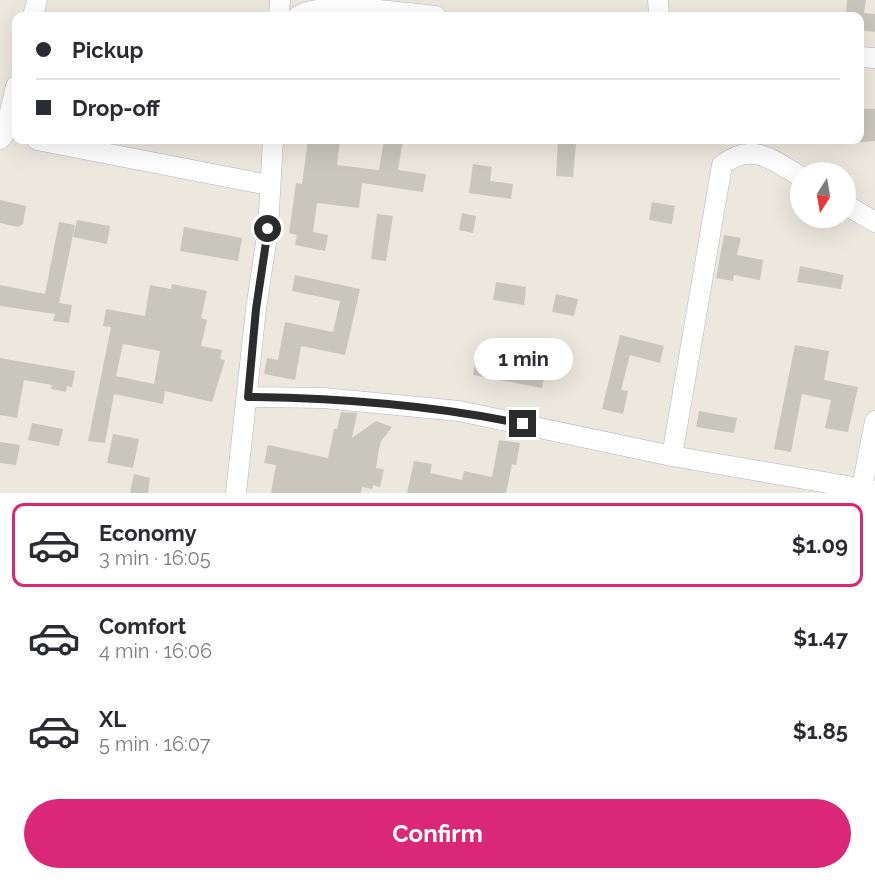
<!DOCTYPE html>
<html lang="en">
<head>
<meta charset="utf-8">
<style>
	body { margin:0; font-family:Raleway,sans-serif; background:#f7f7f7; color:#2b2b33; height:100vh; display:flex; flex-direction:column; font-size:22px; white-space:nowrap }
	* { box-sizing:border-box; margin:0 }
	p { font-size:20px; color:#7c7c81 }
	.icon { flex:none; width:33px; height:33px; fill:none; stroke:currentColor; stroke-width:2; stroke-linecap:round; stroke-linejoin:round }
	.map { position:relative; height:493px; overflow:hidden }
	.side { display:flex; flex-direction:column; background:#fff; flex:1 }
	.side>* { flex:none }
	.guide { position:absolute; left:12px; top:12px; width:852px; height:132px; border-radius:12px; box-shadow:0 6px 24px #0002; display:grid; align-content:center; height:132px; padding:0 24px; background:#fff }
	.needle { width:39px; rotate:191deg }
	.tools { position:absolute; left:790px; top:162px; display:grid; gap:12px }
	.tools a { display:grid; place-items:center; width:66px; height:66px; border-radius:50%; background:#fff; box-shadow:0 6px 24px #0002; font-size:30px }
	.end { position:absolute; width:27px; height:27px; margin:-14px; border:8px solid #2c2c2c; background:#fff; box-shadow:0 0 0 3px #fff }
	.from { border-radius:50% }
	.bubble { position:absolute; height:42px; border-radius:21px; background:#fff; box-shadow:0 6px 24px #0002; font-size:20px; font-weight:700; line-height:42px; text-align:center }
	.guide b { display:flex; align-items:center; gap:21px; height:57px; font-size:22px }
	.guide b+b { border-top:2px solid #e1e1e2 }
	.guide i { width:15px; height:15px; background:#2b2b33 }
	ul { padding:10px 0 0; list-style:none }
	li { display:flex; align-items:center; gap:18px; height:84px; margin:0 12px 9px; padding:0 12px; border:3px solid transparent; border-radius:12px }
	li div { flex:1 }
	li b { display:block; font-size:22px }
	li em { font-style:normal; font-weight:700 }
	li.current { border-color:#db2777 }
	li>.icon { width:54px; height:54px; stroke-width:1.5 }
	.primary-button { display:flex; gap:12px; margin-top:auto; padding:12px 24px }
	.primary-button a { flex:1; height:69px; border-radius:36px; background:#db2777; color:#fff; font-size:24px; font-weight:700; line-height:69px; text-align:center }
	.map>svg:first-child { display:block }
	.building { fill:#c9c6bd; fill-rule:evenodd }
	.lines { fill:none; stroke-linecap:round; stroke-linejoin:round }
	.minor-casing { stroke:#b2b3bf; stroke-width:21 }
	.minor { stroke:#fff; stroke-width:20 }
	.route { stroke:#2c2c2c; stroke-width:8 }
</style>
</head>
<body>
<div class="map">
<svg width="875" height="493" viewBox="0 0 875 493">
	<rect width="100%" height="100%" fill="#ede8de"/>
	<!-- building -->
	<path class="building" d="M 847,0 L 866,0 L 864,13 L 875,14 L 875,32 L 860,30 L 860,16 L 846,16 Z
		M 860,109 L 875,109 L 875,141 L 860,142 Z
		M 308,140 L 340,140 L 337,165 L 379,170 L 384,140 L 403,140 L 398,170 L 426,174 L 423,192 L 362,183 L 359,208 L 317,203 L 313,232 L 328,235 L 325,251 L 295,245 L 297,235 L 289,233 L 296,183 L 302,184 Z
		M 558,142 L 576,144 L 573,177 L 556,176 Z
		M 473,164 L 492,167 L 490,181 L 513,184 L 511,199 L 469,193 Z
		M 0,200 L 26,206 L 23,224 L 18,227 L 0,223 Z
		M 652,202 L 675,206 L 672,224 L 649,220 Z
		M 462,213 L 476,216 L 473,233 L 459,230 Z
		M 377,214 L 393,216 L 386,261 L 371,259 Z
		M 77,220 L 110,226 L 107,244 L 73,237 Z
		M 59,222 L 75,225 L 59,303 L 72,305 L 69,323 L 53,321 L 55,314 L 0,306 L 0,285 L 45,294 Z
		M 184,227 L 242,238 L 238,261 L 180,251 Z
		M 724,235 L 741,238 L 737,255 L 763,260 L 760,280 L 734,275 L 733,281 L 716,278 Z
		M 800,266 L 844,275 L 841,289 L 797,282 Z
		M 295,275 L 360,289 L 345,355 L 301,346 L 295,380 L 264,374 L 267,358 L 278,360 L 285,322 L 333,332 L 340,301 L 292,291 Z
		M 496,282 L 526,287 L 524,305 L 493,300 Z
		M 172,284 L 207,291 L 201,318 L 207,320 L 201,346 L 222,350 L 220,359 L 225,360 L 212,402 L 165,391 L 163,404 L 114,394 L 105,443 L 88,441 L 111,327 L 103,326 L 106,309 L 145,316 L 150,285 L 171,289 ZM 123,344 L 160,351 L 154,384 L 116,376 Z
		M 556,294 L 578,299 L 574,316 L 552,312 Z
		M 620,335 L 664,346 L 660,363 L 630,355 L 621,390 L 628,391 L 623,414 L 602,409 Z
		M 795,345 L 829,351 L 824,380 L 858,387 L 848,432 L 825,428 L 831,400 L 802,394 L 791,452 L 774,449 Z
		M 533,355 L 548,357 L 542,388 L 473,375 L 476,358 L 530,369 Z
		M 0,358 L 75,371 L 72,387 L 67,386 L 66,392 L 51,389 L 52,385 L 24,380 L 17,418 L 0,415 Z
		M 699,411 L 737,418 L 734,433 L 696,427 Z
		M 341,412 L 357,413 L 352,438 L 376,421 L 392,427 L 381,441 L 379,449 L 376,468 L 384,469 L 380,487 L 373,485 L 372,489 L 362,487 L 361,493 L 271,493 L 276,465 L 264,463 L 268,445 L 328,458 L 334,429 L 337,429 Z
		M 32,423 L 63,429 L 59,446 L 28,440 Z
		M 113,434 L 139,439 L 133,468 L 107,463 Z
		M 499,440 L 520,443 L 516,465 L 512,464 L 506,493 L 407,493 L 414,461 L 432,464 L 430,473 L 462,480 L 464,471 L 492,477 Z
		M 0,442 L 20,445 L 16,465 L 0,463 Z
		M 134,474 L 150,478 L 148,493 L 130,493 Z"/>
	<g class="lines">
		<defs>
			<path id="minor" d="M 658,0 L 659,16
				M 33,16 L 37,0
				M 279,16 L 280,0
				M 298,16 C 324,0 403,13 436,16
				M 860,57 L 875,58
				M 0,139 L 5,133 L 16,86
				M 37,140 L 269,185
				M 846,205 L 875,222
				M 248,397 L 324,398 L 459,411 L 672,456 L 875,491
				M 672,456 L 722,165 C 753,141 772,160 801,177
				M 862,488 L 875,421
				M 236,493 L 256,309 L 268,229 L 273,140"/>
		</defs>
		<!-- minor casing -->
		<use href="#minor" class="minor-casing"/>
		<!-- minor -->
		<use href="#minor" class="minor"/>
	</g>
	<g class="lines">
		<!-- route -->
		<path class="route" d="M 268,229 L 256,309 L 248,397 C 341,398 432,405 523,424"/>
	</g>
</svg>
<div class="tools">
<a><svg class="needle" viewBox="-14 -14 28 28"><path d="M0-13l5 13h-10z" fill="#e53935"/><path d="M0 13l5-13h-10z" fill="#7c7c81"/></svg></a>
</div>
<i class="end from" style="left:268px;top:229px"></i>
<i class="end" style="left:523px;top:424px"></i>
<div class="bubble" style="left:474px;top:338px;width:99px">1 min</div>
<div class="guide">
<b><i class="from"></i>Pickup</b>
<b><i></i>Drop-off</b>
</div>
</div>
<section class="side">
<ul>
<li class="current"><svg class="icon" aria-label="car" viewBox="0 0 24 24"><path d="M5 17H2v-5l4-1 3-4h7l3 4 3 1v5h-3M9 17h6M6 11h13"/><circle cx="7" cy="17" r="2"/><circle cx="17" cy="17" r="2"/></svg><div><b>Economy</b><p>3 min · 16:05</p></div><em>$1.09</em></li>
<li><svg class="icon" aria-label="car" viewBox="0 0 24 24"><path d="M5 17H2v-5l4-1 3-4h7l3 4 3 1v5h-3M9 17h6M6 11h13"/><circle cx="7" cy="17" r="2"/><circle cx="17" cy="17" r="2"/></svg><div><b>Comfort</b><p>4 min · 16:06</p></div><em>$1.47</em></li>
<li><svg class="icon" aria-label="car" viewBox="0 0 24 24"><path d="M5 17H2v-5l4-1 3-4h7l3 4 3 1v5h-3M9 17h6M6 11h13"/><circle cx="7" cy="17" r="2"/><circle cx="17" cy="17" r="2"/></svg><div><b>XL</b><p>5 min · 16:07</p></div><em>$1.85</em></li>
</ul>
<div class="primary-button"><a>Confirm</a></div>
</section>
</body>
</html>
